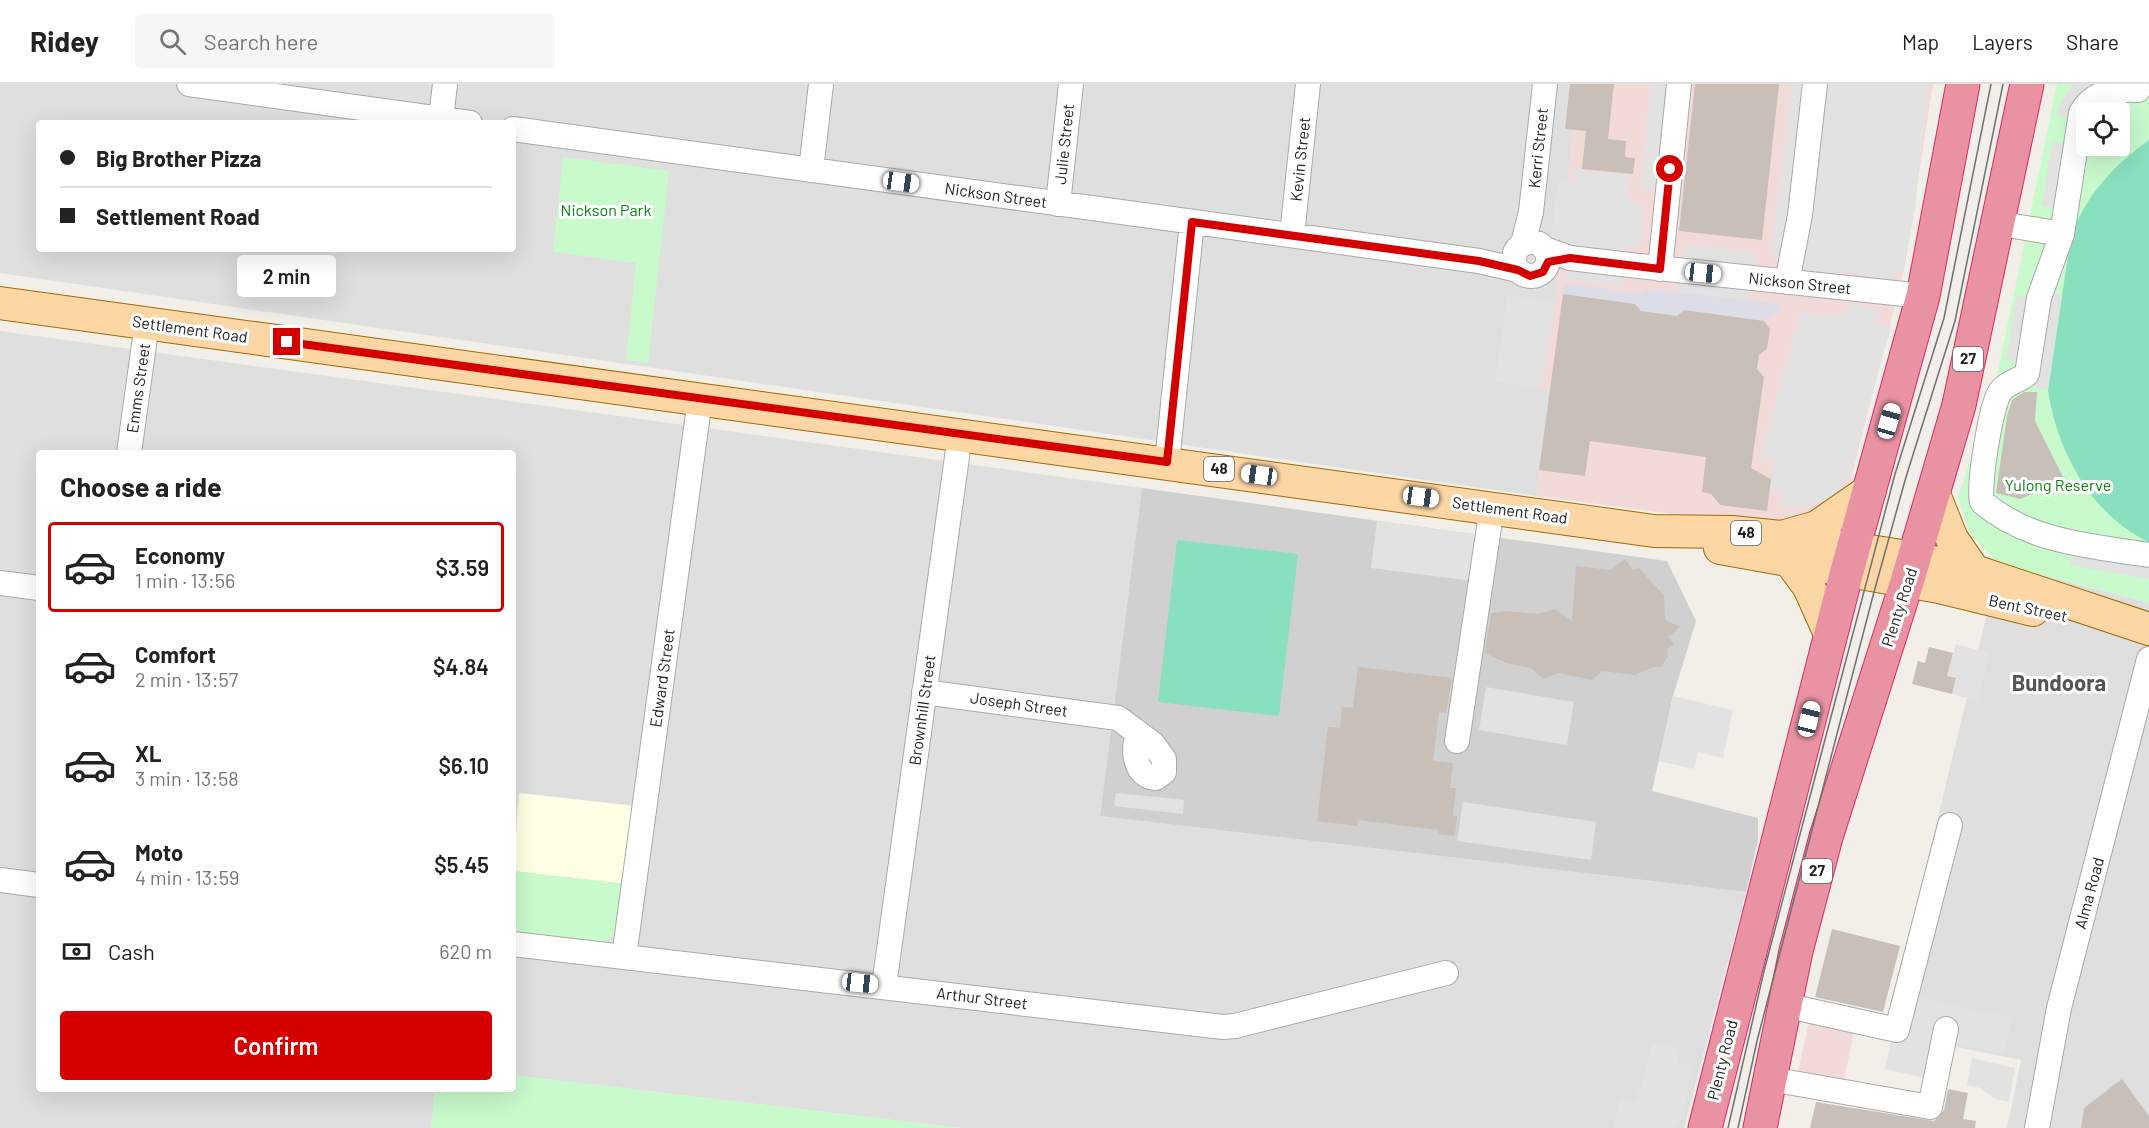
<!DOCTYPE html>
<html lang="en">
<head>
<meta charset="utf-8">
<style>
	body { margin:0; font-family:Barlow,sans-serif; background:#f6f6f6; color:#222; height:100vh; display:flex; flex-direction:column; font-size:22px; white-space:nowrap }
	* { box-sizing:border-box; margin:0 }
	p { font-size:20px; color:#767676 }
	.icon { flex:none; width:33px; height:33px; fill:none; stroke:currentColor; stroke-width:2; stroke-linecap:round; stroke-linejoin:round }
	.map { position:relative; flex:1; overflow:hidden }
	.side { position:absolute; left:36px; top:366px; width:480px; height:642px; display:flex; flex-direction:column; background:#fff; border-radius:6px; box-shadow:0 6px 24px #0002 }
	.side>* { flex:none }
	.guide { position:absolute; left:36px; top:36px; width:480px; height:132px; border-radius:6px; box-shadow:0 6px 24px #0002; display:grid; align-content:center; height:132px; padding:0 24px; background:#fff }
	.controls { position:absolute; left:2076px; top:18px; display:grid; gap:12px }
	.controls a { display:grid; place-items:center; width:54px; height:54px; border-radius:6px; background:#fff; box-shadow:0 6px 24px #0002; font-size:30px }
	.end { position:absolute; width:27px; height:27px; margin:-14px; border:8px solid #d40000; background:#fff; box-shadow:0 0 0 3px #fff }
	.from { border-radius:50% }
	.bubble { position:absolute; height:42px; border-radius:6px; background:#fff; box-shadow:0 6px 24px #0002; font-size:20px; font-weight:600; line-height:42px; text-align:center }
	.car { position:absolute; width:18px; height:36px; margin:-18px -9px; border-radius:8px; box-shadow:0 0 4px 2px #0007; background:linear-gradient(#fff 24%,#345 0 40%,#fff 0 76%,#345 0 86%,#fff 0) }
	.guide b { display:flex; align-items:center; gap:21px; height:57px; font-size:22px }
	.guide b+b { border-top:2px solid #e0e0e0 }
	.guide i { width:15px; height:15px; background:#222 }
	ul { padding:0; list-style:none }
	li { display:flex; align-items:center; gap:18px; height:90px; margin:0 12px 9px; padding:0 12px; border:3px solid transparent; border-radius:6px }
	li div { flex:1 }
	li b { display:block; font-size:22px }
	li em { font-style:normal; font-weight:600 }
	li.active { border-color:#d40000 }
	li>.icon { width:54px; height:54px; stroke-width:1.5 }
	h2 { padding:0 24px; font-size:27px; line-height:72px }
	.pay { display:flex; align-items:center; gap:15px; height:66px; padding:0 24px; font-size:22px }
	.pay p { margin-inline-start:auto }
	.cta { display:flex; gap:12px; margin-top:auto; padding:12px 24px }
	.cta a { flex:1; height:69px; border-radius:6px; background:#d40000; color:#fff; font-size:24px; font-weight:600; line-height:69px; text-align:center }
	header { display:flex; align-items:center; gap:36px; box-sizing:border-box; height:84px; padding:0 30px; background:#fff; border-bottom:2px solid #e0e0e0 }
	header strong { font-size:28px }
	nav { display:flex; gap:33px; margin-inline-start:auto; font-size:21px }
	.search { width:420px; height:54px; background:#f6f6f6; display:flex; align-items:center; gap:15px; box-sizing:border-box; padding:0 21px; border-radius:6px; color:#767676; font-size:22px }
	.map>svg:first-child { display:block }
	.residential { fill:#e0dfdf; fill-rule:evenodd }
	.commercial { fill:#f2dad9 }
	.education { fill:#ffffe5 }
	.religious { fill:#d0d0d0 }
	.park { fill:#c8facc; fill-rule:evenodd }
	.pitch { fill:#88e0be }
	.parking { fill:#e2e2e2 }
	.plaza { fill:#dddde8 }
	.building { fill:#c7bfb8 }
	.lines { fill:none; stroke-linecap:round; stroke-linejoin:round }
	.minor-casing { stroke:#a9a9a9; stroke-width:26 }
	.major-casing { stroke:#a06b00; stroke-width:34 }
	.highway-casing { stroke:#dc2a67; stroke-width:35 }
	.minor { stroke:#fff; stroke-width:24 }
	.major { stroke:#fcd6a4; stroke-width:32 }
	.highway { stroke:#e892a2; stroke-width:33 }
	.tram { stroke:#707070; stroke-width:1.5 }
	.route { stroke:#d40000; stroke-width:8 }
	.labels { text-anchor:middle; stroke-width:6; stroke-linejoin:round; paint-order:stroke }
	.shield { fill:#fff; stroke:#646464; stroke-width:1.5 }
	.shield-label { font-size:15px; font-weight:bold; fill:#222 }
	.street-label { font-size:16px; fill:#222; stroke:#fff }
	.park-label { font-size:16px; fill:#0c8416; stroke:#fff }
	.district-label { font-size:22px; font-weight:bold; fill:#555; stroke:#fff }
</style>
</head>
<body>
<header>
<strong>Ridey</strong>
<div class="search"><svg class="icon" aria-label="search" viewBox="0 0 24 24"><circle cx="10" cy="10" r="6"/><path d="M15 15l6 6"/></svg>Search here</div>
<nav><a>Map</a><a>Layers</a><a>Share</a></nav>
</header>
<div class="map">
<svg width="2149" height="1044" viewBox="0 0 2149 1044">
	<rect width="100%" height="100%" fill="#f2efe9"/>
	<!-- residential -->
	<path class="residential" d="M 0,0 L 1578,0 L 1555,218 L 1508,212 L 1496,297 L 1550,305 L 1536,412 L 0,189 ZM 39,39 L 513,39 L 513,165 L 39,165 Z
		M 0,247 L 1142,404 L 1100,732 L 1746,808 L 1684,1044 L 961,1044 L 513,991 L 513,369 L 39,369 L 39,1005 L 435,1005 L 431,1044 L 0,1044 Z
		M 1999,480 L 2149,519 L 2149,1044 L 2007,1044 L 2021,976 L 1886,949 Z"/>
	<!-- commercial -->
	<path class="commercial" d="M 1578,0 L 1933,0 L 1904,185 L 1844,423 L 1781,444 L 1536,412 L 1550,306 L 1496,297 L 1508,211 L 1555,217 Z
		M 1810,933 L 1855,942 L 1843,1002 L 1797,992 Z"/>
	<!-- education -->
	<path class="education" d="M 519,709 L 635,722 L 626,800 L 513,787 Z"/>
	<!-- religious -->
	<path class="religious" d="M 1142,404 L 1667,477 L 1696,537 L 1673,612 L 1652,707 L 1758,734 L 1758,756 L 1746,808 L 1100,732 Z"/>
	<!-- park -->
	<path class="park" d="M 2057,0 L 2149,0 L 2149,519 L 1999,480 L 1970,451 L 1958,414 L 1998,287 ZM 2086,28 L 2120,28 L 2120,62 L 2086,62 Z
		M 563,73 L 669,87 L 648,279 L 626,276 L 636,179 L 553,168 Z
		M 513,787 L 626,800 L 615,851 L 604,858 L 513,848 Z
		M 513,991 L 960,1044 L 431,1044 L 435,1005 L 513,1005 Z"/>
	<!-- pitch -->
	<path class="pitch" d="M 2149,56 L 2149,458 C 2091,431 2057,367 2048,306 L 2071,152 C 2087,110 2113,82 2149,56 Z
		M 1177,456 L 1298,470 L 1279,632 L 1158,618 Z"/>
	<!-- parking -->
	<path class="parking" d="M 1651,0 L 1668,0 L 1657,106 L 1640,105 Z
		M 1792,0 L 1928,0 L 1915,125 L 1904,185 L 1887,196 L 1847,188 L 1825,189 L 1798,183 L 1783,174 L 1770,171 Z
		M 2074,0 L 2126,0 L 2086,38 L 2055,31 L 2067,8 Z
		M 2052,58 L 2084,62 L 2074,127 L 2042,122 Z
		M 1574,85 L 1630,91 L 1628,105 L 1631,118 L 1644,120 L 1640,163 L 1626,163 L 1623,202 L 1565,196 L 1565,156 L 1551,154 L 1558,97 L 1572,98 Z
		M 1685,161 L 1757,169 L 1755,183 L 1684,175 Z
		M 1679,194 L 1750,203 L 1749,216 L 1677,208 Z
		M 2048,209 L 2062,211 L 2048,306 L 2035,304 L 2019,278 L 2006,276 L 2016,212 L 2030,214 Z
		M 1508,211 L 1555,218 L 1542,304 L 1496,297 Z
		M 1849,219 L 1880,227 L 1877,239 L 1891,243 L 1849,394 L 1835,412 L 1808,423 L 1780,422 L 1782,408 L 1770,406 L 1774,377 L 1760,373 L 1801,227 L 1815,231 L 1845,231 Z
		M 1377,437 L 1479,451 L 1473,497 L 1371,484 Z
		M 2077,453 L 2149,463 L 2149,495 L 2069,481 Z
		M 1956,560 L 1989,569 L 1977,617 L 1952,610 L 1956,594 L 1947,592 Z
		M 1486,603 L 1574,618 L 1567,661 L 1479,646 Z
		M 1673,612 L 1733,626 L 1723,674 L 1698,668 L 1694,685 L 1659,677 Z
		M 1116,709 L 1184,716 L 1183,730 L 1114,722 Z
		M 1463,718 L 1596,738 L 1591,776 L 1457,757 Z
		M 1901,909 L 2012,934 L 2004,970 L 1947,958 L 1939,997 L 1885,985 Z
		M 1652,960 L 1680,965 L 1677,978 L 1694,982 L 1681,1036 L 1675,1044 L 1614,1044 L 1620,1014 L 1637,1016 Z
		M 1972,974 L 2015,984 L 2009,1018 L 1995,1015 L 1980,1004 L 1967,1001 Z"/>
	<!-- plaza -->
	<path class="plaza" d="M 1565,199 L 1643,210 L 1647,205 L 1781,220 L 1780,226 L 1764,237 L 1684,226 L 1672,272 L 1635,220 L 1563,210 Z"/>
	<!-- building -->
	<path class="building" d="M 1570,0 L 1614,0 L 1608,55 L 1626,57 L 1625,73 L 1635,74 L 1633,90 L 1582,85 L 1586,47 L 1565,45 Z
		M 1695,0 L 1779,0 L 1762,156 L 1679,147 Z
		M 1563,210 L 1635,220 L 1641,227 L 1677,232 L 1684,226 L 1764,237 L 1770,245 L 1767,265 L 1759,271 L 1757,285 L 1764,293 L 1751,384 L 1771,395 L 1767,427 L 1720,421 L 1711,410 L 1702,408 L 1706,373 L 1590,357 L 1585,392 L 1539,386 Z
		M 2024,308 L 2037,308 L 2035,337 L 2065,397 L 2020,415 L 1996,409 L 2007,332 L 2012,316 Z
		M 1625,475 L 1633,486 L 1639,484 L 1664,512 L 1665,536 L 1680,543 L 1668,553 L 1675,560 L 1667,565 L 1668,572 L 1661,583 L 1653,583 L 1635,591 L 1602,587 L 1592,596 L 1559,589 L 1543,595 L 1531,584 L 1506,579 L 1485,569 L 1491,529 L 1506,527 L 1539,530 L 1555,525 L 1572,537 L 1576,482 L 1611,486 Z
		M 1929,563 L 1953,569 L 1947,592 L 1956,594 L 1952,610 L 1912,600 L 1918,577 L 1925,579 Z
		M 1358,583 L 1452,594 L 1446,629 L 1439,628 L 1433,677 L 1453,679 L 1450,704 L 1456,704 L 1453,732 L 1457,732 L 1455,752 L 1439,750 L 1439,746 L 1358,736 L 1357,742 L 1317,737 L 1328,643 L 1340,644 L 1342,623 L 1353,624 Z
		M 1832,845 L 1900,862 L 1883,928 L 1815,913 Z
		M 2122,995 L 2149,1032 L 2149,1044 L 2081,1044 L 2084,1024 Z
		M 1948,1005 L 1968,1009 L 1963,1035 L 1976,1037 L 1975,1044 L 1810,1044 L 1816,1018 L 1934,1037 L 1944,1026 Z"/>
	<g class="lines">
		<defs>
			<path id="minor" d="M 189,0 L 470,39
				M 441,35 L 445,0
				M 513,45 L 1479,177 L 1518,186
				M 811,86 L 821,0
				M 1058,120 L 1071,0
				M 1996,139 L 2062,150 L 2039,214 L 2027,290 C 2019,297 2007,298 2000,308 C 1991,321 1978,401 1982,418 C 2029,458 2090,462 2149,471
				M 2062,150 L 2081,29 C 2093,7 2114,5 2138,6
				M 1292,151 L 1308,0
				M1514 175a17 17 0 1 1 34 0a17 17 0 1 1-34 0Z
				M 1523,160 L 1531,128 L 1545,0
				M 1545,165 L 1570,174 L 1639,182 L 1923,212
				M 1660,185 L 1679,0
				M 1787,198 L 1800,131 L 1815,0
				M 129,369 L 147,239
				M 1167,378 L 1192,138
				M 0,499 L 39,504
				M 924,608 L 1118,634 L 1153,660 L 1164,675 L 1164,688 L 1156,694 C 1135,693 1132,667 1138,651
				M 1457,657 L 1492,423
				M 0,796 L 39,801
				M 513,860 L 1223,943 L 1235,942 L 1446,889
				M 624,873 L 700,315
				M 884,902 L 960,351
				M 1784,921 L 1897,946 L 1950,741
				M 1770,995 L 1930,1023 L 1946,945
				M 2037,1044 L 2059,924 L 2149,575"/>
			<path id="major" d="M 0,219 L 1654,447 L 1732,448 L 1781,453 L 1914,474 L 1974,487 L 2149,545
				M 1934,410 L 1952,455 L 1974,487
				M 1785,452 L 1817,443 L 1870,406
				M 1720,464 L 1939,503 L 2033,526
				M 1790,477 L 1809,503 L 1830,550"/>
			<path id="highway" d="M 1705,1044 L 1847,487 L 1923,212 L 1963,0
				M 1760,1044 L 1796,867 L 1826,753 L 1907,498 L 1959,321 L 2027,0"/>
		</defs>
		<!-- minor casing -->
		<use href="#minor" class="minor-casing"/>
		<!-- major casing -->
		<use href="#major" class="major-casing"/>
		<!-- highway casing -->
		<use href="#highway" class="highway-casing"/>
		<!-- minor -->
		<use href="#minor" class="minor"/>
		<!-- major -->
		<use href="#major" class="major"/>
		<!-- highway -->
		<use href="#highway" class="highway"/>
		<!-- tram -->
		<path class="tram" d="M 1728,1044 L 1764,887 L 1895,390 L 1944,234 L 1991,0
			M 1738,1044 L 1757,957 L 1874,508 L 1906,393 L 1955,237 L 2003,0"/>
	</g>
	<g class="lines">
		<!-- route -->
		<path class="route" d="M 287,258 L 1167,378 L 1192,138 L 1479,177 L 1518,186 L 1530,192 L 1543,188 L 1548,178 L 1570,174 L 1660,185 L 1670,85"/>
	</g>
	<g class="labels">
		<!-- shield labels -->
		<g class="shield">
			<rect x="1953" y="263" width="30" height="24" rx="4.5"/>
			<rect x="1204" y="373" width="30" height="24" rx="4.5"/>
			<rect x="1731" y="437" width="30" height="24" rx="4.5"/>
			<rect x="1802" y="775" width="30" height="24" rx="4.5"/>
		</g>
		<g class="shield-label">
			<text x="1968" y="280">27</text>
			<text x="1219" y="390">48</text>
			<text x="1746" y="454">48</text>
			<text x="1817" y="792">27</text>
		</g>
		<!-- street labels -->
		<g class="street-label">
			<text transform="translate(1064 60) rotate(-84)" y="6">Julie Street</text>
			<text transform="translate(1538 64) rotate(-84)" y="6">Kerri Street</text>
			<text transform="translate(1300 75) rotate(-84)" y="6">Kevin Street</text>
			<text transform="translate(996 111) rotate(8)" y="6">Nickson Street</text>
			<text transform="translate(1800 199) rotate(6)" y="6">Nickson Street</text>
			<text transform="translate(190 245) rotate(8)" y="6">Settlement Road</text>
			<text transform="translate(138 304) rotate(-82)" y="6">Emms Street</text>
			<text transform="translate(1510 426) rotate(8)" y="6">Settlement Road</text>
			<text transform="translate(1899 523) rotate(-72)" y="6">Plenty Road</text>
			<text transform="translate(2028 524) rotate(12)" y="6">Bent Street</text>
			<text transform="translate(662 594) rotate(-82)" y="6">Edward Street</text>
			<text transform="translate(1019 620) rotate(8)" y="6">Joseph Street</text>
			<text transform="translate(922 626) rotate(-82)" y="6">Brownhill Street</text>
			<text transform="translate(2089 809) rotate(-75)" y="6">Alma Road</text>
			<text transform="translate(982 914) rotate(7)" y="6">Arthur Street</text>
			<text transform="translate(1722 976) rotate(-76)" y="6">Plenty Road</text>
		</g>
		<!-- park labels -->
		<g class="park-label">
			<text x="606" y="132">Nickson Park</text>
			<text x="2058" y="407">Yulong Reserve</text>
		</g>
		<!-- district labels -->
		<g class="district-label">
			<text x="2059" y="607">Bundoora</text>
		</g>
	</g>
</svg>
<div class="controls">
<a><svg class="icon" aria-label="locate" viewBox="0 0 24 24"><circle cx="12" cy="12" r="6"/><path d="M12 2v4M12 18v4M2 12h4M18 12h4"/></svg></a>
</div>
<i class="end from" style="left:1670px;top:85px"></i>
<i class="end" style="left:287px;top:258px"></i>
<div class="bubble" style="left:237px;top:171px;width:99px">2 min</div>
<i class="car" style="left:901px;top:98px;rotate:98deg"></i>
<i class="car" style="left:1703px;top:189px;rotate:96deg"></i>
<i class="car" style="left:1889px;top:337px;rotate:16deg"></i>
<i class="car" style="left:1259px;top:391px;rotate:278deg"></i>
<i class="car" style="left:1421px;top:413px;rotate:98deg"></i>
<i class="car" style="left:1809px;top:635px;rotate:14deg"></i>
<i class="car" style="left:860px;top:899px;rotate:96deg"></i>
<div class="guide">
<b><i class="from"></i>Big Brother Pizza</b>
<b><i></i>Settlement Road</b>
</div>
<section class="side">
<h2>Choose a ride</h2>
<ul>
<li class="active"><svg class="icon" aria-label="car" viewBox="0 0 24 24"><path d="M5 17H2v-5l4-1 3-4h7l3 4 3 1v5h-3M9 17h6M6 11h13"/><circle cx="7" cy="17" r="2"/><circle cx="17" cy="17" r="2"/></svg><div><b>Economy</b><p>1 min · 13:56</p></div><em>$3.59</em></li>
<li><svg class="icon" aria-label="car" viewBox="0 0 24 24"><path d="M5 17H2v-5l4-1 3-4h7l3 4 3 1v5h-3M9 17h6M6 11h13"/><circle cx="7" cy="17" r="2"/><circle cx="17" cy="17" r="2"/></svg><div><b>Comfort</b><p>2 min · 13:57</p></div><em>$4.84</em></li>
<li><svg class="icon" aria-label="car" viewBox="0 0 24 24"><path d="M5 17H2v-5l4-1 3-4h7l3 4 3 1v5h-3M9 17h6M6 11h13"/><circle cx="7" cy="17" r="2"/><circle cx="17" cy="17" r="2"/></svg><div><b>XL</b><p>3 min · 13:58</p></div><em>$6.10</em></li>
<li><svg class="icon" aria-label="car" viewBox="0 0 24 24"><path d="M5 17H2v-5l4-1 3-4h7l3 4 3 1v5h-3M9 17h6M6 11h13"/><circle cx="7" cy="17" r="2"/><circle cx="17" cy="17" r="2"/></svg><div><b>Moto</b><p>4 min · 13:59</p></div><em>$5.45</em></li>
</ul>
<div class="pay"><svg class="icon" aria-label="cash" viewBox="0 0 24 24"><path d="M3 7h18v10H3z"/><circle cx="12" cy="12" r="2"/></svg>Cash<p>620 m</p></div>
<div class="cta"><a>Confirm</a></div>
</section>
</div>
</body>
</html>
